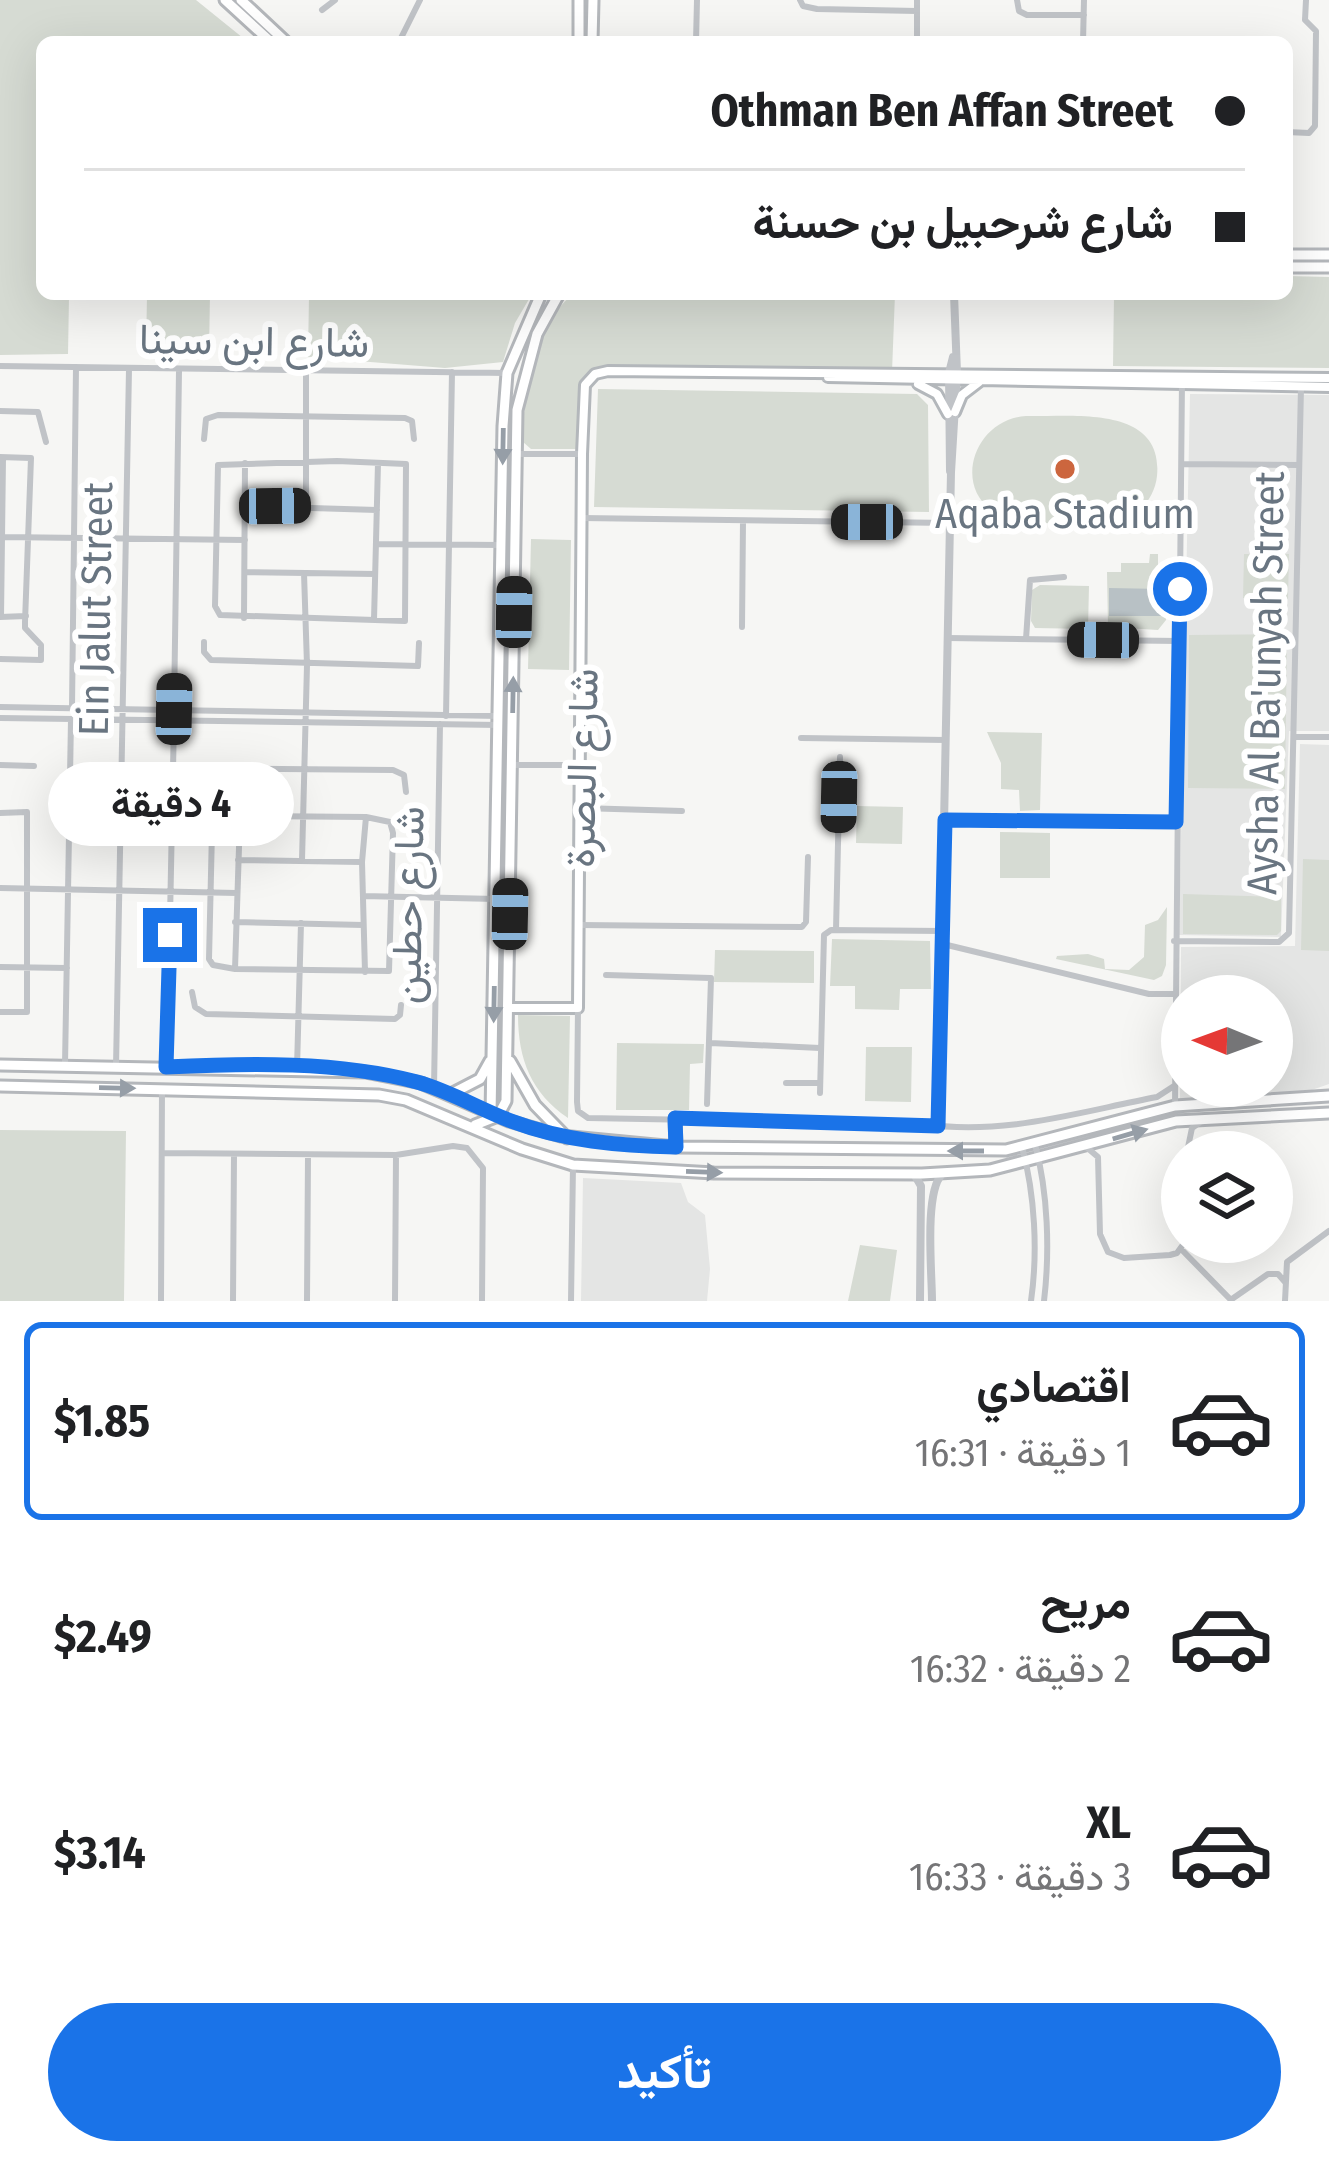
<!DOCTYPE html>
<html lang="ar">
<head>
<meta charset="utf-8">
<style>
	body { margin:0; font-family:"Fira Sans Condensed",Vazirmatn,sans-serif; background:#f6f6f6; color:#202124; direction:rtl; height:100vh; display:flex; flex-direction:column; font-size:45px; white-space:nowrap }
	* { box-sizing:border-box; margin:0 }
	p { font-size:39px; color:#757577 }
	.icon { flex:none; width:66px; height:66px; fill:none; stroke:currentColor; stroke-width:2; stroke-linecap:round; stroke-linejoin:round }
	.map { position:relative; height:1301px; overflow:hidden; direction:ltr }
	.panel { display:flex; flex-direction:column; background:#fff; flex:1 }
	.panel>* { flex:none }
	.hud { position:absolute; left:36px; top:36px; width:1257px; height:264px; border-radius:18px; box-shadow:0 12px 48px #0002; direction:rtl; display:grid; align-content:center; height:264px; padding:0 48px; background:#fff }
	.needle { width:78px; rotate:271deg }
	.controls { position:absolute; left:1161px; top:975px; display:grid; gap:24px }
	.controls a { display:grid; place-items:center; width:132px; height:132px; border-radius:50%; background:#fff; box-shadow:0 12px 48px #0002; font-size:60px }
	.end { position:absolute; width:54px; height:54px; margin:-27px; border:15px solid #1a73e8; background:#fff; box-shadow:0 0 0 6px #fff }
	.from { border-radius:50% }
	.bubble { position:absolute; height:84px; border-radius:42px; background:#fff; box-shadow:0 12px 48px #0002; font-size:39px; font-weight:700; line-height:84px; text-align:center; direction:rtl }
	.car { position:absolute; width:36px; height:72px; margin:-36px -18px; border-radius:15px; box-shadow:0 0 9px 3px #0007; background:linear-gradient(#222 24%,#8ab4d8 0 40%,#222 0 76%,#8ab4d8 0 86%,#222 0) }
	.hud b { display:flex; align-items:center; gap:42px; height:114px; font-size:45px }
	.hud b+b { border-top:3px solid #e0e0e0 }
	.hud i { width:30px; height:30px; background:#202124 }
	ul { padding:21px 0 0; list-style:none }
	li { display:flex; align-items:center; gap:36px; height:198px; margin:0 24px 18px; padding:0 24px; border:6px solid transparent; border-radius:18px }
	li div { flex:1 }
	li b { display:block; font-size:45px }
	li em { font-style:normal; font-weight:700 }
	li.on { border-color:#1a73e8 }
	li>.icon { width:108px; height:108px; stroke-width:1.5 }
	.action { display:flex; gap:24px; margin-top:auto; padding:24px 48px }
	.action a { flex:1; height:138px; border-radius:72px; background:#1a73e8; color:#fff; font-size:48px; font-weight:700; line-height:138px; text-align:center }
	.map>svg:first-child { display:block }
	.built { fill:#e4e5e4; fill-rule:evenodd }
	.green { fill:#d6dbd3 }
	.water { fill:#b8c1c5 }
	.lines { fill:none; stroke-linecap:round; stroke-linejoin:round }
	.secondary-casing { stroke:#b3b7bb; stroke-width:14 }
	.primary-casing { stroke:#b4b7bb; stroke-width:15 }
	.minor { stroke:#c0c3c7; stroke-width:6 }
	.tertiary { stroke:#c0c3c7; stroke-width:8 }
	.secondary { stroke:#fff; stroke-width:8 }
	.primary { stroke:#fff; stroke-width:9 }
	.oneway { fill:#969ea7 }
	.route { stroke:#1a73e8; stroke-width:15 }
	.poi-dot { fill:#cc663e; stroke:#fff; stroke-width:4.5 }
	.labels { text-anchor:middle; stroke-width:12; stroke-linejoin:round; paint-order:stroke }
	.street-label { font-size:42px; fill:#697581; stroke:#fff }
	.poi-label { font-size:42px; fill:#697581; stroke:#fff }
</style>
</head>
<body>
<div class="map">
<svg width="1329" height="1301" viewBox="0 0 1329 1301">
	<rect width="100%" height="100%" fill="#f6f6f4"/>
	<!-- built -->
	<path class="built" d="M 1190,394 L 1329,395 L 1329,731 L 1289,731 L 1281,937 L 1179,935 Z
		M 1300,744 L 1329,745 L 1329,1084 L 1306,1092 L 1180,1099 L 1181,947 L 1295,946 ZM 1182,996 L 1272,996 L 1272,1086 L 1182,1086 Z
		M 583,1178 L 681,1183 L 688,1202 L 705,1215 L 710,1269 L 707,1301 L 581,1301 Z"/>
	<!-- green -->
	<path class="green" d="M 0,0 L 196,0 L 248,42 L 42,42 L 42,294 L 134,294 L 134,298 L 69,297 L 68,354 L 0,355 Z
		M 1287,276 L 1329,277 L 1329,368 L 1113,366 L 1114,294 L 1287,294 Z
		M 147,294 L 210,294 L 209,352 L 146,351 Z
		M 309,294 L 532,294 L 515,323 L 503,362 L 445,368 L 308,357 Z
		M 895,294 L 892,372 L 597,371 L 583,385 L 581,444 L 577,449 L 531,449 L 523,442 C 523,392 532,328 572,295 Z
		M 598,389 L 917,394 L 928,405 L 929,512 L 594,507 Z
		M 1026,416 C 1071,417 1164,404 1157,476 C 1155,495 1143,511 1126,519 C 1109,526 1088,523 1071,523 C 1050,522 1025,526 1006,518 C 949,497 970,420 1026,416 Z
		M 531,539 L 571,540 L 569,670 L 528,669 Z
		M 1150,554 L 1158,554 L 1158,569 L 1167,570 L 1166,620 L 1158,630 L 1108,627 L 1107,572 L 1121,572 L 1121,563 L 1149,563 Z
		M 1244,554 L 1289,554 L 1288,599 L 1243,598 Z
		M 1040,585 L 1089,586 L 1088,629 L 1035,628 L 1031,621 L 1032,590 Z
		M 1287,634 L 1285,789 L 1188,788 L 1189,635 Z
		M 987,732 L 1042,733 L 1040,810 L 1020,811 L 1019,790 L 1001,789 L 1001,763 Z
		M 857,806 L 903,807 L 902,844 L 856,843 Z
		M 1000,832 L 1050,833 L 1050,878 L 1000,878 Z
		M 1303,859 L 1329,860 L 1329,951 L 1301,950 Z
		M 1183,894 L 1281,897 L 1281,931 L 1277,935 L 1183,934 Z
		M 1167,907 L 1166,965 L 1162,976 L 1154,980 L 1056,959 L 1057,956 L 1088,954 L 1104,959 L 1105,969 L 1129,970 L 1144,957 L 1145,925 L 1158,920 Z
		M 832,939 L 930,941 L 931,989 L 900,989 L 899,1010 L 855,1009 L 855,986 L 830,986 Z
		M 715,950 L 814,951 L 814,983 L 714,982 Z
		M 518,1015 L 570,1016 L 568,1118 C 531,1093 518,1059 518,1015 Z
		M 617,1043 L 704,1044 L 703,1063 L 690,1064 L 689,1110 L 616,1110 Z
		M 866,1047 L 912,1047 L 911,1102 L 865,1101 Z
		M 0,1130 L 126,1131 L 124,1301 L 0,1301 Z
		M 860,1245 L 897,1250 L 890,1301 L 848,1301 Z"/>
	<!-- water -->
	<path class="water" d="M 1109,588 L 1162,589 L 1162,616 L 1109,616 Z"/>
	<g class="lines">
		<defs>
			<path id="secondary" d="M 828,377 L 1329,387
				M 918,384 L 937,394 L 948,414
				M 955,412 L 962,395 L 979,382
				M 507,1008 L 578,1008 L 582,454 L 585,385 L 595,374 L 608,371 L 1329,378"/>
			<path id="primary" d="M 225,0 L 271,42
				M 241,0 L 286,42
				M 579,42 L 579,0
				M 592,42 L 593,0
				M 1287,255 L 1329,255
				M 1287,267 L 1329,267
				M 510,1061 L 535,1105 L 567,1138
				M 0,1065 L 365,1072 L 421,1083 L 509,1121 L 561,1136 L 676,1147 L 1006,1150 L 1175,1106 L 1329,1096
				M 0,1086 L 379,1095 L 406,1100 L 522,1149 L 573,1165 L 714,1173 L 922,1174 L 990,1170 L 1176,1121 L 1329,1113
				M 451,1094 L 480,1079 L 490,1061
				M 491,1115 L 503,426 L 507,373 L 541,294
				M 675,1118 L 676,1147
				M 475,1125 L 498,1116 L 506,1101 L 517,410 L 537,334 L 559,294"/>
		</defs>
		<!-- secondary casing -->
		<use href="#secondary" class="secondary-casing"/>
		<!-- primary casing -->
		<use href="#primary" class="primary-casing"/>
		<!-- minor -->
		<path class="minor" d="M 800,0 L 803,6 L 817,9 L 917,11
			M 1017,0 L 1019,11 L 1027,15 L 1084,15
			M 322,10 L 335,0
			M 399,42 L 420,0
			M 696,42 L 697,0
			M 917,42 L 917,0
			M 1083,42 L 1084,0
			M 1287,132 L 1309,133 L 1315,126 L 1316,31 L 1305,20 L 1306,0
			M 0,366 L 507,373
			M 0,411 L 38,412 L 46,442
			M 204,439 L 206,419 L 218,415 L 405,418 L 412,421 L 414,439
			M 516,454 L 582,454
			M 0,457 L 31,458 L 25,622 L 25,628 L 41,645 L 41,660 L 0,659
			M 337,461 L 406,464 L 405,621 L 220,615 L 215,606 L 218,465 Z
			M 1183,464 L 1299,465
			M 245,506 L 377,510
			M 306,506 L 306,371
			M 582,518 L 950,523
			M 2,537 L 245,540
			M 376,544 L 501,545
			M 245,572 L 375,574
			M 0,617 L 26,616
			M 1,617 L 3,458
			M 244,618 L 245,463
			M 374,620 L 378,463
			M 742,627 L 743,521
			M 948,638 L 1179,641
			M 1026,639 L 1030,580 L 1064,577
			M 204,642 L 204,652 L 211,660 L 418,666 L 419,643
			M 0,707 L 499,716
			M 72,708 L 76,367
			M 174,709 L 179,371
			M 446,716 L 452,372
			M 0,718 L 499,725
			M 1294,737 L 1329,737
			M 801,738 L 946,740
			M 0,765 L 34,766
			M 513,765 L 581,765
			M 173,768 L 393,770 L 404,775 L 406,792
			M 581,808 L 682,811
			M 0,813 L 27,812 L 27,1012 L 0,1012
			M 240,816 L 366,817 L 390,822 L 393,833 L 389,971 L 235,969 L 213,965 L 209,959 L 212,831 L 217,823 Z
			M 945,820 L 1176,822
			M 238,860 L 361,862
			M 302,860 L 307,665 L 304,573
			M 0,888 L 237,893
			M 363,896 L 496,899
			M 235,922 L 363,925
			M 579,925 L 802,927 L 806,922 L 808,857
			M 836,930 L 840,757
			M 1174,941 L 1279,942 L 1289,933 L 1301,387
			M 943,944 L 1149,994 L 1174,994
			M 0,967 L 67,968
			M 235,969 L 240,817
			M 365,972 L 362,862 L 366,817
			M 606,975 L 711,978 L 707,1104
			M 192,992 L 195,1007 L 206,1014 L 395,1019 L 400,1015 L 401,1005
			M 578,1008 L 577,1102 L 578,1111 L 588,1118 L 923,1124 C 1004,1136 1078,1112 1157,1097 L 1174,1086
			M 710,1043 L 820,1048
			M 65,1065 L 71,719
			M 116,1067 L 129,369
			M 167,1067 L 174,720
			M 297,1068 L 301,923
			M 786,1083 L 819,1083
			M 434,1088 L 440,724
			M 820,1093 L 824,935 L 831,930 L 943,931
			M 1175,1105 L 1182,380
			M 1035,1144 C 1048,1193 1050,1251 1044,1301
			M 1085,1146 L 1098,1157 L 1100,1234 L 1108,1252 L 1124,1258 L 1170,1255 L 1177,1253 L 1185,1242
			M 1022,1147 C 1035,1195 1038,1252 1031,1301
			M 1187,1152 L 1192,1128 L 1203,1120
			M 163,1153 L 396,1155 L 453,1146 L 467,1148 L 483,1168 L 482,1301
			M 1181,1249 L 1231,1300
			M 1232,1299 L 1268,1274 L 1278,1274 L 1285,1282
			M 161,1301 L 162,1089
			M 233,1301 L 234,1155
			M 307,1301 L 308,1156
			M 395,1301 L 396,1155
			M 571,1301 L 573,1165
			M 1285,1301 L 1287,1262 L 1329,1231"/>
		<!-- tertiary -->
		<path class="tertiary" d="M 950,471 L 949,373 L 953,357
			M 938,1126 L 951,472 L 957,373 L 954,294
			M 914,1174 L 921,1186 L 920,1301
			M 932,1301 C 932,1272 924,1193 942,1174"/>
		<!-- secondary -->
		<use href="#secondary" class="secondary"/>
		<!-- primary -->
		<use href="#primary" class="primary"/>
	</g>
	<!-- one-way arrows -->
	<defs><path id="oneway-solid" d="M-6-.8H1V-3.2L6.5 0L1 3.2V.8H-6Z" transform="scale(3)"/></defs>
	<g class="oneway">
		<use href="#oneway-solid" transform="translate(503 446) rotate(91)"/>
		<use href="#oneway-solid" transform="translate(513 695) rotate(-89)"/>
		<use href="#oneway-solid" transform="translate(494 1004) rotate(91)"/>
		<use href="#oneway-solid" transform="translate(117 1088) rotate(1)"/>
		<use href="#oneway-solid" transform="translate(1130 1134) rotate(-16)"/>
		<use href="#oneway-solid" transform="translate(966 1151) rotate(-180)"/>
		<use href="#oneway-solid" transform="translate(704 1172) rotate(2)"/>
	</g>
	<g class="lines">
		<!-- route -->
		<path class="route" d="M 170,935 L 166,1067 C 247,1063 339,1061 417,1082 C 450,1091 479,1109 511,1121 C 564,1141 619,1146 676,1147 L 675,1118 L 938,1126 L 945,820 L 1176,822 L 1180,589"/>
	</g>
	<!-- markers -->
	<circle class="poi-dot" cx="1065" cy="469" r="12"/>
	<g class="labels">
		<!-- street labels -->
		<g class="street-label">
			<text transform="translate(254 340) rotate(1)" y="15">شارع ابن سينا</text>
			<text transform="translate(95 609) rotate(-89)" y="15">Ein Jalut Street</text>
			<text transform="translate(1265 683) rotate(-89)" y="15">Aysha Al Ba'unyah Street</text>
			<text transform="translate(581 768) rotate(-89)" y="15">شارع البصرة</text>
			<text transform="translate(407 905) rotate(-89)" y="15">شارع حطين</text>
		</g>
		<!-- poi labels -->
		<g class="poi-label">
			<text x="1065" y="528">Aqaba Stadium</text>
		</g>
	</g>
</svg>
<div class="controls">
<a><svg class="needle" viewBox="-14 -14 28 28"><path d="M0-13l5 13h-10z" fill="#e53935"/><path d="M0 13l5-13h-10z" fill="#757577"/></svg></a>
<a><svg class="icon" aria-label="layers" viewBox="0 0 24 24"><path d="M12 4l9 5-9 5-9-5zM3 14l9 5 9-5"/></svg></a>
</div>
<i class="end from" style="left:1180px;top:589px"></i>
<i class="end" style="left:170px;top:935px"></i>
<div class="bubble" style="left:48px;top:762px;width:246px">4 دقيقة</div>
<i class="car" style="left:275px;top:506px;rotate:89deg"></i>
<i class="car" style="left:867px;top:522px;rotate:270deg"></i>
<i class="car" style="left:514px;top:612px;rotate:1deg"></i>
<i class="car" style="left:1103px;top:640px;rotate:271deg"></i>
<i class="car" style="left:174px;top:709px;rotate:1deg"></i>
<i class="car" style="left:839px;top:797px;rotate:181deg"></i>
<i class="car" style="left:510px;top:914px;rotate:1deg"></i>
<div class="hud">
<b><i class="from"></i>Othman Ben Affan Street</b>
<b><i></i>شارع شرحبيل بن حسنة</b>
</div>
</div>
<section class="panel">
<ul>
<li class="on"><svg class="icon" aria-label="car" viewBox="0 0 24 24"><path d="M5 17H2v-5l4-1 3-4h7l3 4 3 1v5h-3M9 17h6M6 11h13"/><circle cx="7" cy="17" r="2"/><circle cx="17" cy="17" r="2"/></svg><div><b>اقتصادي</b><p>1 دقيقة · 16:31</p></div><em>$1.85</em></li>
<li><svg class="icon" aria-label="car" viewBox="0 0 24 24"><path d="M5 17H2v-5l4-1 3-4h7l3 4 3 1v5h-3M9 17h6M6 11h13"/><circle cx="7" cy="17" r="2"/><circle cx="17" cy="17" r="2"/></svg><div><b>مريح</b><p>2 دقيقة · 16:32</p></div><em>$2.49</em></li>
<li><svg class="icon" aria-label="car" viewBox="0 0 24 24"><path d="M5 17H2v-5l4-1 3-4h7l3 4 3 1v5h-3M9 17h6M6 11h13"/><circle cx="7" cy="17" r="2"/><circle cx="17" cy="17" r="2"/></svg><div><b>XL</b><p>3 دقيقة · 16:33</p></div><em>$3.14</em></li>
</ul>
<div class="action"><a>تأكيد</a></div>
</section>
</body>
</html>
